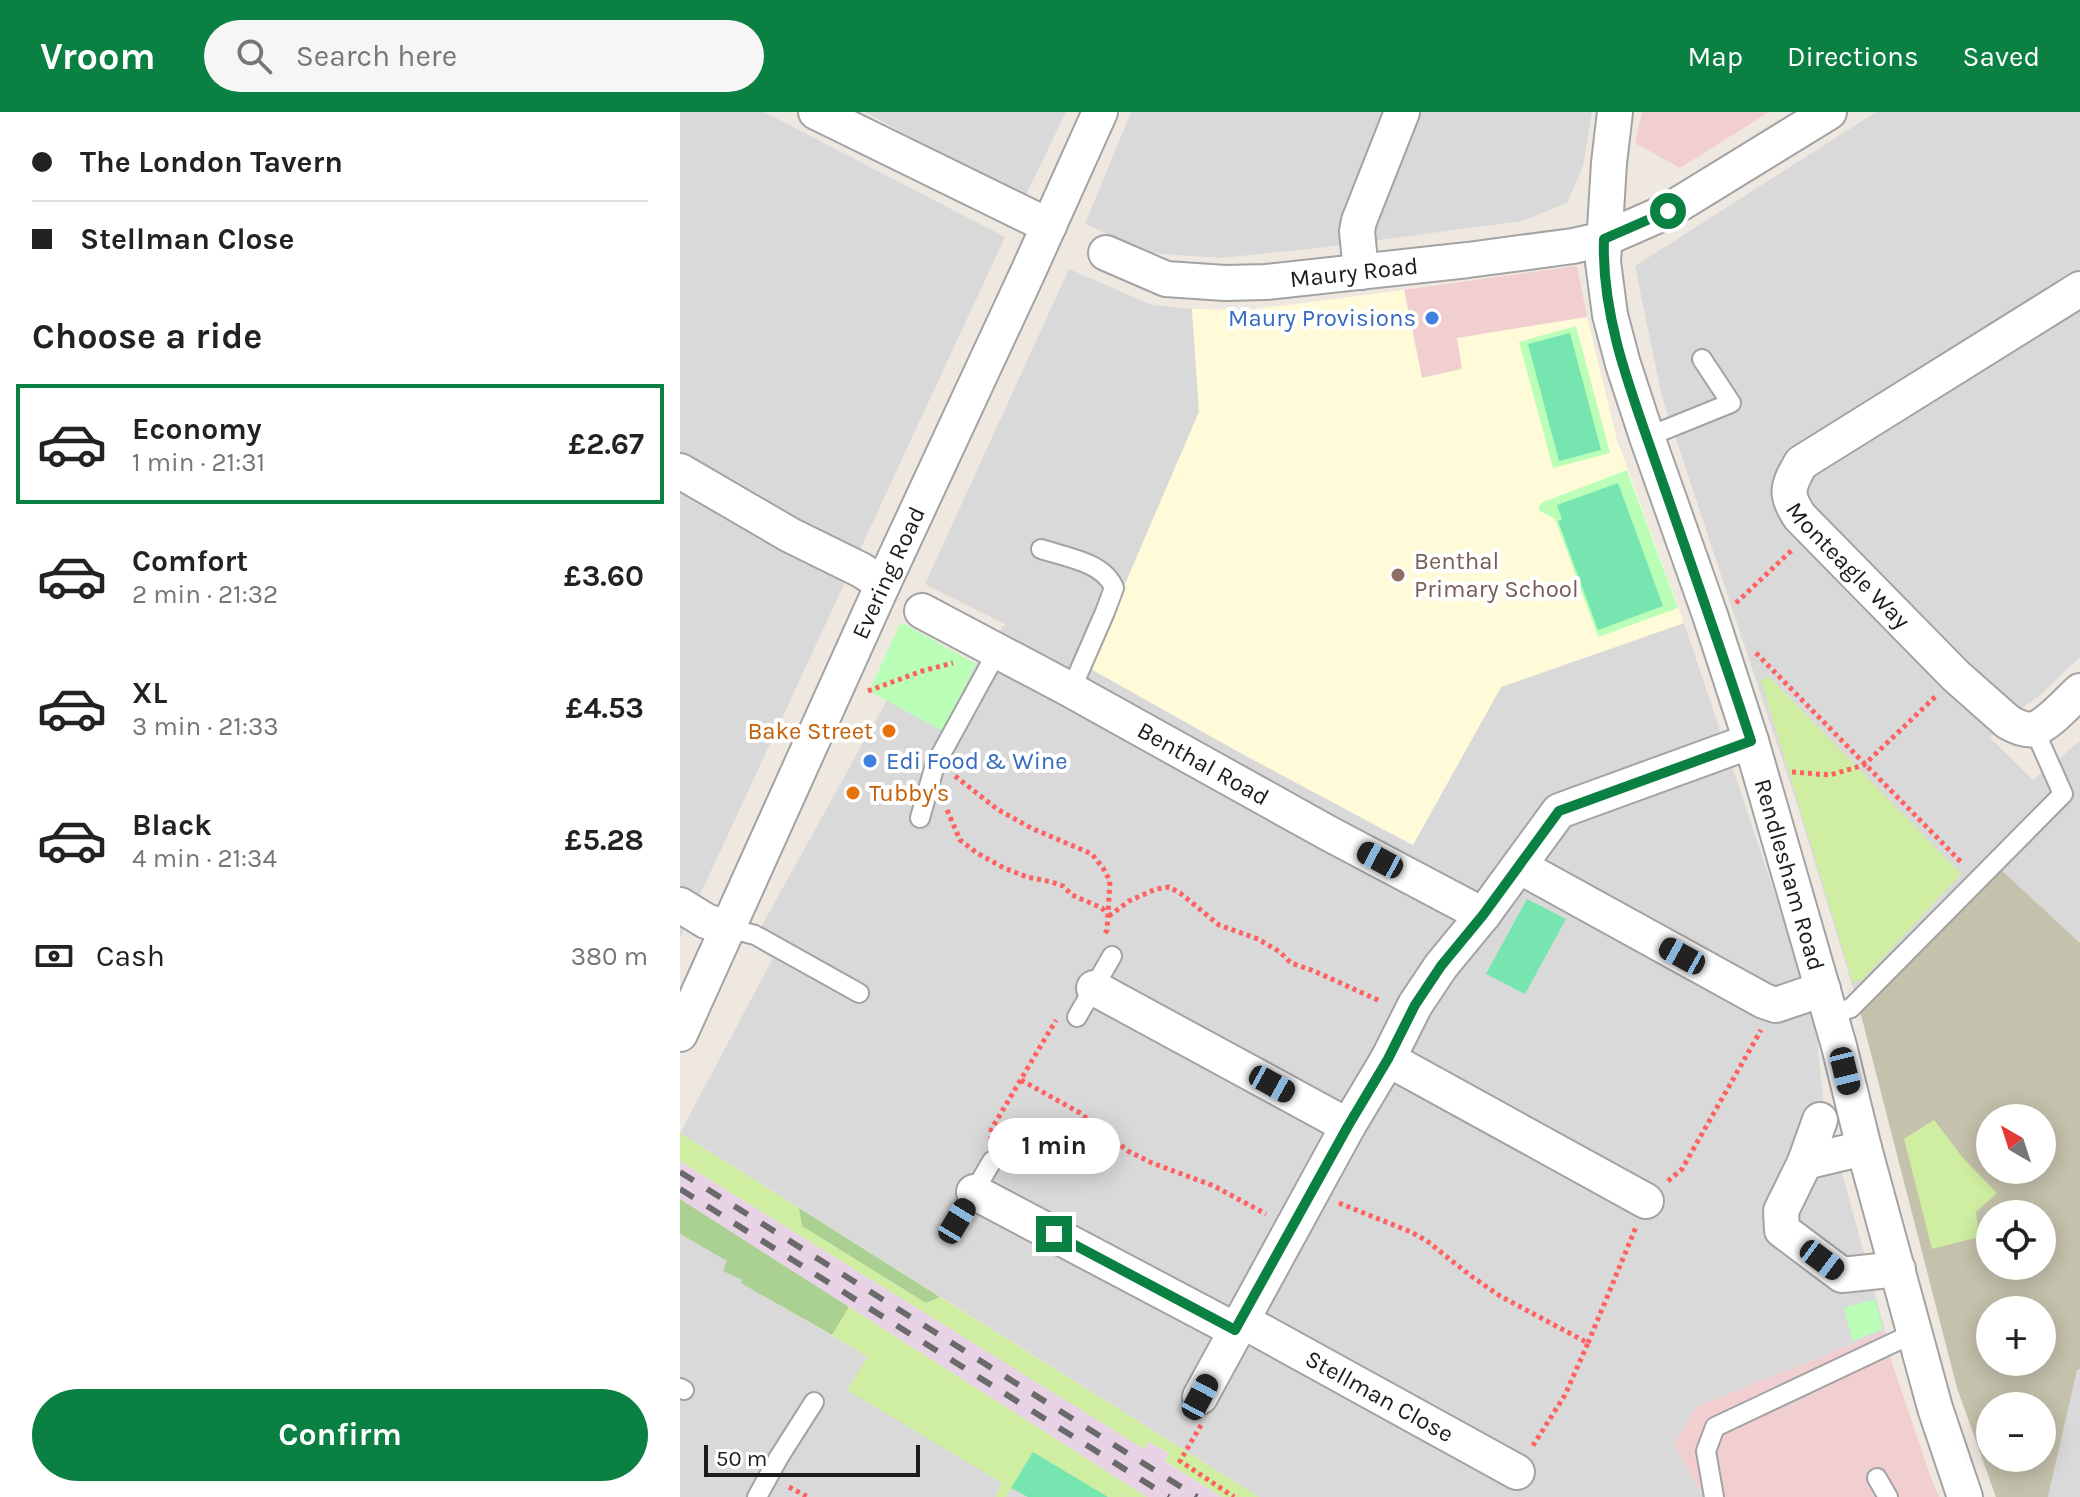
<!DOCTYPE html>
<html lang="en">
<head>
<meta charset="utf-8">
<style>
	body { margin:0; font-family:Karla,sans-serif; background:#f6f6f6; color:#222; height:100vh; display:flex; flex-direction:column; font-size:30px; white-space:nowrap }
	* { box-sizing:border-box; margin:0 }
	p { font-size:26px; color:#767676 }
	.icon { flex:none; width:44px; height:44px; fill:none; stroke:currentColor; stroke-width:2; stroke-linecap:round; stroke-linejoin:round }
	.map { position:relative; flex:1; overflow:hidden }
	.panel { display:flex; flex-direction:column; background:#fff; width:680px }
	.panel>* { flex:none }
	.top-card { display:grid; align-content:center; height:176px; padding:0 32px; background:#fff }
	.needle { width:52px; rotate:321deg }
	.tools { position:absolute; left:1296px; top:992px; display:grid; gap:16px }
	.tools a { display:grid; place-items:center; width:80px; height:80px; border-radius:50%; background:#fff; box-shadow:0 4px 20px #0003; font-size:40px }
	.scale { position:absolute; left:24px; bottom:20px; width:216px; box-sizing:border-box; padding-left:8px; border:4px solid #1c1c1c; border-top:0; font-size:22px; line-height:28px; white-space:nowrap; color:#1c1c1c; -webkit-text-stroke:6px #fff; paint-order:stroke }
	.end { position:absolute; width:36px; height:36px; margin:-18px; border:10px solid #0b8043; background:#fff; box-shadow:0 0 0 4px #fff }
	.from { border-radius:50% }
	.bubble { position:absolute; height:56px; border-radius:28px; background:#fff; box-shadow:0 4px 20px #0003; font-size:26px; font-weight:700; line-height:56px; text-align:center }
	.car { position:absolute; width:24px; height:48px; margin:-24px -12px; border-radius:10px; box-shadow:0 0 6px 2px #0007; background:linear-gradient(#222 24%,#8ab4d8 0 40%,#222 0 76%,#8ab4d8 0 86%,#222 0) }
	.top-card b { display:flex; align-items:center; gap:28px; height:76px; font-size:30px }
	.top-card b+b { border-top:2px solid #e0e0e0 }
	.top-card i { width:20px; height:20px; background:#222 }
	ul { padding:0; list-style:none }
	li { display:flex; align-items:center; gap:24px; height:120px; margin:0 16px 12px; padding:0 16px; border:4px solid transparent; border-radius:0px }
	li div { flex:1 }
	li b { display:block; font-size:30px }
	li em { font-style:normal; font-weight:700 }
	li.selected { border-color:#0b8043 }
	li>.icon { width:72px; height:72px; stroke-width:1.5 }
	h2 { padding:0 32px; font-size:36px; line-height:96px }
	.pay { display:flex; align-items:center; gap:20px; height:88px; padding:0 32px; font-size:30px }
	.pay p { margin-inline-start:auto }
	.cta { display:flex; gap:16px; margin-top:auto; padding:16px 32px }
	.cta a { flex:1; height:92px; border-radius:48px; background:#0b8043; color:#fff; font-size:32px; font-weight:700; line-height:92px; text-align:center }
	header { display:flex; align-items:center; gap:48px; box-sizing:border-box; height:112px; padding:0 40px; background:#0b8043; color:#fff }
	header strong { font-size:38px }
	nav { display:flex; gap:44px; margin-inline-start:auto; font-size:28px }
	.search { width:560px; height:72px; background:#f6f6f6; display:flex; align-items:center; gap:20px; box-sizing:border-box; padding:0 28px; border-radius:44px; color:#767676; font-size:30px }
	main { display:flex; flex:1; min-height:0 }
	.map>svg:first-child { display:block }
	.residential { fill:#dad9d9 }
	.commercial { fill:#f1ced0 }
	.industrial { fill:#e8d2e6 }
	.education { fill:#fffbd9 }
	.construction { fill:#c4c1ac; fill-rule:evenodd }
	.grass { fill:#cfeea1 }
	.forest { fill:#abd192 }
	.park { fill:#bafeb8 }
	.pitch { fill:#77e5af }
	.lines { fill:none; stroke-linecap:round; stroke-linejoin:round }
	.service-casing { stroke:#a3a3a3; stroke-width:22 }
	.minor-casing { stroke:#a3a3a3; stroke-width:38 }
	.path { stroke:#ff6161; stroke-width:5; stroke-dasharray:4 4; stroke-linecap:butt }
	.service { stroke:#fff; stroke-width:18 }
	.minor { stroke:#fff; stroke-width:34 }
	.rail { stroke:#6a6a6a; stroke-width:6; stroke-dasharray:16 16; stroke-linecap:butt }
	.route { stroke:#0b8043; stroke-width:10 }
	.shop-dot { fill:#3f7fe0; stroke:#fff; stroke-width:3 }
	.education-dot { fill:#8d6e63; stroke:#fff; stroke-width:3 }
	.food-dot { fill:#e8710a; stroke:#fff; stroke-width:3 }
	.labels { text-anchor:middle; stroke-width:8; stroke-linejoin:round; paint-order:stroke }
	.street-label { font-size:24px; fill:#1c1c1c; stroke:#fff }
	.shop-label { font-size:24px; fill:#366cbe; stroke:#fff; text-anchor:end }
	.education-label { font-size:24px; fill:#785e54; stroke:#fff; text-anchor:start }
	.food-label { font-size:24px; fill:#c56008; stroke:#fff; text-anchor:end }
</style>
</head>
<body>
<header>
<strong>Vroom</strong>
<div class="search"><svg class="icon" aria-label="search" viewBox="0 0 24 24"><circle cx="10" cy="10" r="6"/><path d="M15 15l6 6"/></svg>Search here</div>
<nav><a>Map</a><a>Directions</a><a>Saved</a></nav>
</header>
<main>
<section class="panel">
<div class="top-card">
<b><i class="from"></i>The London Tavern</b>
<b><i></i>Stellman Close</b>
</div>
<h2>Choose a ride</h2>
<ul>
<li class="selected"><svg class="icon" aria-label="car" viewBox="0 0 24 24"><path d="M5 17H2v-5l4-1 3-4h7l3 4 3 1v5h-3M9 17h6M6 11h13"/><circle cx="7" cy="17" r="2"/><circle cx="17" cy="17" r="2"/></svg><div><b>Economy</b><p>1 min · 21:31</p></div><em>£2.67</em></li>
<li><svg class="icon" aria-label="car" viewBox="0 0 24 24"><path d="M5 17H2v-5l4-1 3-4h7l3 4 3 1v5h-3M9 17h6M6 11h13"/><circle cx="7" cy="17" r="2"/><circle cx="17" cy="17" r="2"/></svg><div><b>Comfort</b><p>2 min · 21:32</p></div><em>£3.60</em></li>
<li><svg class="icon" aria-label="car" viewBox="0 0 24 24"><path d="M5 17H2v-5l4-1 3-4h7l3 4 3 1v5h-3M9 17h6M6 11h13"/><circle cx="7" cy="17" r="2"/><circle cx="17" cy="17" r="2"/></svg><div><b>XL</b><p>3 min · 21:33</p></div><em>£4.53</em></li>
<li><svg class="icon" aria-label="car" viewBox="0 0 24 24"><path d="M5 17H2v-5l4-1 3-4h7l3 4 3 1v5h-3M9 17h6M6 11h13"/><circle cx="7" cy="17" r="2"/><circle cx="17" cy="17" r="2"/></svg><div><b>Black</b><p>4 min · 21:34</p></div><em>£5.28</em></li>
</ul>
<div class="pay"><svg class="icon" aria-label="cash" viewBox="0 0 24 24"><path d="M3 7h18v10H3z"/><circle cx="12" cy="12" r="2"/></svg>Cash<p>380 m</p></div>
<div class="cta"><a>Confirm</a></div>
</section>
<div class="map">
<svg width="1400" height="1385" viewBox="0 0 1400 1385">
	<rect width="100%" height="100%" fill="#efe8e1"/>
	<!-- residential -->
	<path class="residential" d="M 0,0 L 84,0 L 325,125 L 0,826 Z
		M 185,0 L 386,0 L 344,87 Z
		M 451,0 L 912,0 L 903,54 L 887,91 L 842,109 L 639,136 L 541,146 L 469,141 L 405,112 Z
		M 1196,0 L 1400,0 L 1400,545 L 1358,585 L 1343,595 L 1310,626 L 1353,668 L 1400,629 L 1400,831 L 1317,754 L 1180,899 L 1118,695 L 982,285 L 955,154 Z
		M 389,157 L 472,193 L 512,197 L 519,300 L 409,556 L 566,644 L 732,733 L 821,575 L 1004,511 L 1134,899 L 1144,994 L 1205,1219 L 1016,1295 L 994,1332 L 1024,1385 L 579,1385 L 0,1021 L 93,846 L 78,838 L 88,819 L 81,815 L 207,588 L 263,619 L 296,552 L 325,512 L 245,472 Z
		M 0,1122 L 47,1149 L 63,1168 L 62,1171 L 428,1385 L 0,1385 Z
		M 1397,1257 L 1400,1257 L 1400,1385 L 1368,1385 Z"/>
	<!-- commercial -->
	<path class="commercial" d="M 962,0 L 1089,0 L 1000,56 L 955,31 Z
		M 897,154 L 907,205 L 778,226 L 782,257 L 742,266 L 724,178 Z
		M 1205,1219 L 1210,1245 L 1251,1366 L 1259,1385 L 1024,1385 L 994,1332 L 1016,1295 Z"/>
	<!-- industrial -->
	<path class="industrial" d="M 0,1049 L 464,1336 L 469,1329 L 489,1342 L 485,1350 L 542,1385 L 467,1385 L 0,1087 Z"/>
	<!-- education -->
	<path class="education" d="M 724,178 L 742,266 L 782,257 L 777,226 L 907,205 L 937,328 L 1004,511 L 821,575 L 733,733 L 566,644 L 409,556 L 519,300 L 512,197 L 569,198 Z"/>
	<!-- construction -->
	<path class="construction" d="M 1317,754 L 1400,831 L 1400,1257 L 1397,1258 L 1368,1385 L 1316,1385 L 1277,1276 L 1180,899 ZM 1310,1006 L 1362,1006 L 1362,1058 L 1310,1058 ZM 1310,1102 L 1362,1102 L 1362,1154 L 1310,1154 ZM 1310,1198 L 1362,1198 L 1362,1250 L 1310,1250 ZM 1310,1294 L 1362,1294 L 1362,1346 L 1310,1346 Z"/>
	<!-- grass -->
	<path class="grass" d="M 1089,565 L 1281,762 L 1183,867 L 1173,871 L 1081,568 Z
		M 1254,1008 L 1283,1046 L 1317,1081 L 1296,1100 L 1299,1125 L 1252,1137 L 1224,1027 Z
		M 0,1021 L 119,1096 L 122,1114 L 246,1191 L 260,1185 L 579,1385 L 542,1385 L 485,1349 L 489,1341 L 469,1330 L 464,1337 L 0,1049 Z
		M 169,1195 L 467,1385 L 428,1385 L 353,1340 L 326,1385 L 315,1385 L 322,1371 L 167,1278 L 188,1245 L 152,1223 Z"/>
	<!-- forest -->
	<path class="forest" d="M 0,1087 L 169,1195 L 152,1223 L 61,1171 L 62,1168 L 43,1159 L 47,1149 L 0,1122 Z
		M 119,1096 L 260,1185 L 246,1191 L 122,1114 Z"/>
	<!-- park -->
	<path class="park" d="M 896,214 L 930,341 L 873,356 L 839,230 Z
		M 947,358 L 998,496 L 918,525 L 875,407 L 858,398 L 861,391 Z
		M 221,510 L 296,552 L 263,619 L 189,579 Z
		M 1195,1187 L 1203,1217 L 1173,1229 L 1164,1196 Z"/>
	<!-- pitch -->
	<path class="pitch" d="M 890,221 L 921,338 L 879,349 L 848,232 Z
		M 938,371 L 983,494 L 918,518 L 878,409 L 882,407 L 877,393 Z
		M 847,787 L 886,807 L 845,882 L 806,862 Z
		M 353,1340 L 428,1385 L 348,1385 L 331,1376 Z"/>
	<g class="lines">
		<defs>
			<path id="service" d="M 967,325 L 1051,291 L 1022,247
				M 361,437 C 385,445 424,450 434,476 L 425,500 L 391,578
				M 240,706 L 255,653 L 317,540
				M 48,816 L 75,823 L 179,881
				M 1151,903 L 1171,896 L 1383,682 L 1354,617
				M 397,905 L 432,844
				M 277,1109 L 312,1049
				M 0,1276 L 4,1278
				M 1197,1366 L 1208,1385
				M 77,1385 L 99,1345 L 134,1290
				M 1034,1385 L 1026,1339 L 1035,1315 L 1234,1221"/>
			<g id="minor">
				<path d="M 136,0 L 369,114"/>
				<path id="s1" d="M 935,0 L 929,51 L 923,150 L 930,203 L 943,252 L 967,325 L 1030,503 L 1071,629 L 1159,934 L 1184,1036 L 1255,1296 L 1285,1385"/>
				<path id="s2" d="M 426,141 L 486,167 L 545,171 L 586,170 L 788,148 L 893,134 L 924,127 L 988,99 L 1149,0"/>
				<path d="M 681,160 L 677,119 L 679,109 L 722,0"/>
				<path id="s3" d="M 1400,177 L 1121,351 C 1108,374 1104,382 1120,405 L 1276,564 L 1328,610 C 1335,614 1345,619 1354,617 C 1368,613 1389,589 1400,579"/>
				<path d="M 0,359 L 110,423 L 181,458 L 203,472"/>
				<path id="s4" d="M 242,499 L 391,578 L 648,721 L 803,803"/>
				<path d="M 839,754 L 1084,889 L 1096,893 L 1143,877"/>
				<path d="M 0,793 L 26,809 L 48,816"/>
				<path d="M 414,876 L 668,1014"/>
				<path id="s5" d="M 0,922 L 203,472 L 348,160 L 420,0"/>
				<path d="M 708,947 L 966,1089"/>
				<path d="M 1140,1008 L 1125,1050 L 1101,1099 L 1102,1118 L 1162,1163 L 1218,1157"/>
				<path d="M 1125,1050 L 1184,1036"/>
				<path d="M 294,1080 L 555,1218"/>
				<path id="s6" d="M 561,1208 L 837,1360"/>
				<path d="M 520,1285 L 668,1014 L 708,947 L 735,893 L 761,854 L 803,803 L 879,699 L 1071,629"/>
			</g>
		</defs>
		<!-- service casing -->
		<use href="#service" class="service-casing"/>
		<!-- minor casing -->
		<use href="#minor" class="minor-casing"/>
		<!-- path -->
		<path class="path" d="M 1056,491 L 1113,437
			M 1076,541 L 1282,751
			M 188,579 L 242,559 L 273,551
			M 1112,660 L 1150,663 L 1184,653 L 1256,584
			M 275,664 L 317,697 L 351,716 L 412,742 L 423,756 L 430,769 L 427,818 L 424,823
			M 267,698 L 280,728 L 297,741 L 324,756 L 347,765 L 372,770 L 383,774 L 392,783 L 422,796 L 428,804
			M 429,804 L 449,789 L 476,777 L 489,775 L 500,781 L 539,813 L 578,827 L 600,840 L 611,851 L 634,859 L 700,889
			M 341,968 L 400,1001 L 448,1039 L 472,1051 L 534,1074 L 586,1102
			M 311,1028 L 311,1018 L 376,908
			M 988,1069 L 1002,1057 L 1081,918
			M 659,1091 L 731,1120 L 747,1129 L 791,1164 L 820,1184 L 908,1231 L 885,1283 L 852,1335
			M 908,1231 L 956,1115
			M 521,1313 L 500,1349 L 554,1385
			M 109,1375 L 128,1385"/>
		<!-- service -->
		<use href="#service" class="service"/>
		<!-- minor -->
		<use href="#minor" class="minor"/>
		<!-- rail -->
		<path class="rail" d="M 0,1060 L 517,1385
			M 0,1077 L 489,1385"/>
	</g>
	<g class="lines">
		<!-- route -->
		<path class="route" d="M 374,1122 L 555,1218 L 668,1014 L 708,947 L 735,893 L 761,854 L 803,803 L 879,699 L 1071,629 C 1042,540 1011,452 980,363 C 954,287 921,208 924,127 L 988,99"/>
	</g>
	<!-- markers -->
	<g class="shop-dot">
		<circle cx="752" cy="206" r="8"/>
		<circle cx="190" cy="649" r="8"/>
	</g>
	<circle class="education-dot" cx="718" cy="463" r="8"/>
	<g class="food-dot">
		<circle cx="209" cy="619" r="8"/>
		<circle cx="173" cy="681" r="8"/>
	</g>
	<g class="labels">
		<!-- street labels -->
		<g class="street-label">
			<text dy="8" stroke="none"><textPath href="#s2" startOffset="254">Maury Road</textPath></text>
			<text dy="8" stroke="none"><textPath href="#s3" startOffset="456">Monteagle Way</textPath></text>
			<text dy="8" stroke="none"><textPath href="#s5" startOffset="506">Evering Road</textPath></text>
			<text dy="8" stroke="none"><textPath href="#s4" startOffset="320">Benthal Road</textPath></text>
			<text dy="8" stroke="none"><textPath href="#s1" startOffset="792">Rendlesham Road</textPath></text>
			<text dy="8" stroke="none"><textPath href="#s6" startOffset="158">Stellman Close</textPath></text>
		</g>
		<!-- shop labels -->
		<g class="shop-label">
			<text x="736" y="214">Maury Provisions</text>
			<text x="206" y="657" text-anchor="start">Edi Food &amp; Wine</text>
		</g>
		<!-- education labels -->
		<g class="education-label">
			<text x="734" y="457">Benthal<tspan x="734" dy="28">Primary School</tspan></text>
		</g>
		<!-- food labels -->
		<g class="food-label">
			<text x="193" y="627">Bake Street</text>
			<text x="189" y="689" text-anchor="start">Tubby's</text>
		</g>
	</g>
</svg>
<div class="tools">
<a><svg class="needle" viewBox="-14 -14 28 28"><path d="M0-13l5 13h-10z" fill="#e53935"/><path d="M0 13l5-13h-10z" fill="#767676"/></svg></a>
<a><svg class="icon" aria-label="locate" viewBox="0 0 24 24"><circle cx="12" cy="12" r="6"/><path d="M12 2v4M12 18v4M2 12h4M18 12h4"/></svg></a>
<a>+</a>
<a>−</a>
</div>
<div class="scale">50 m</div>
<i class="end from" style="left:988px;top:99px"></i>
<i class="end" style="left:374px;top:1122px"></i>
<div class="bubble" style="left:308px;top:1006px;width:132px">1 min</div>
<i class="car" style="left:700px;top:748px;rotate:298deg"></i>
<i class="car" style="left:1002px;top:844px;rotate:299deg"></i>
<i class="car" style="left:1165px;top:959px;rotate:166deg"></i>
<i class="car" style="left:592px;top:972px;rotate:119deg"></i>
<i class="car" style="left:277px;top:1109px;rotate:31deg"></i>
<i class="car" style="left:1142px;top:1148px;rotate:127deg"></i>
<i class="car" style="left:520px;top:1285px;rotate:28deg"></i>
</div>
</main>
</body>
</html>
